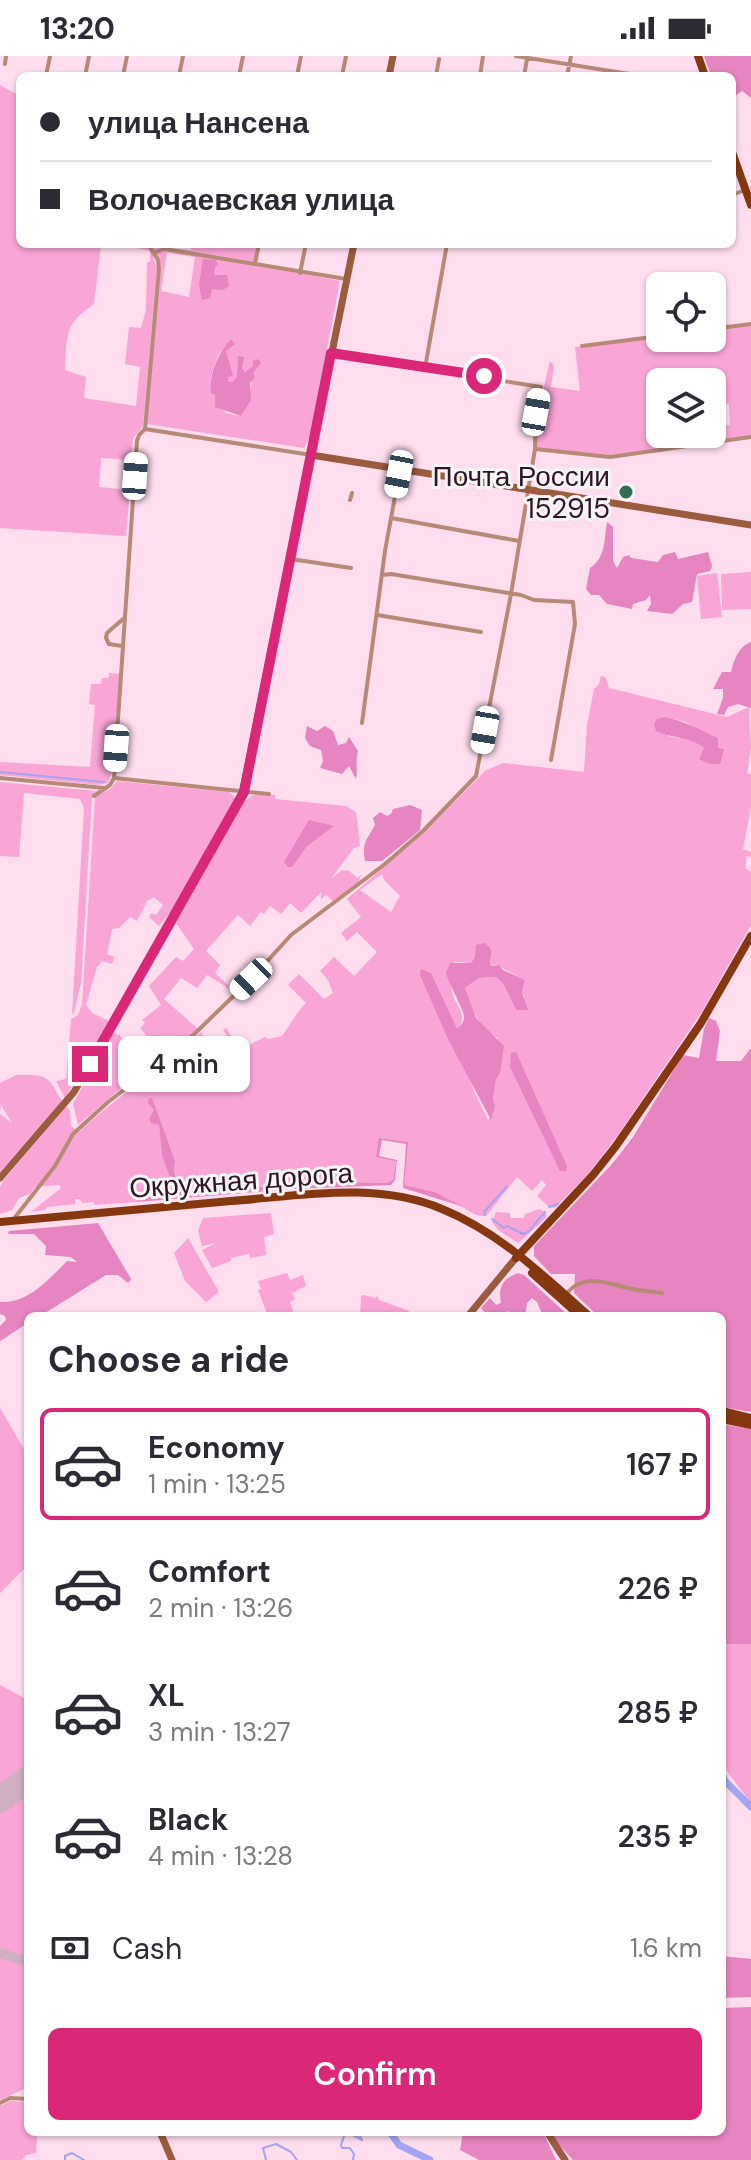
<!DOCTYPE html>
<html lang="en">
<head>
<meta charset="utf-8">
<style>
	body { margin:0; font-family:"DM Sans",sans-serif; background:#f7f7f7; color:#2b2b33; height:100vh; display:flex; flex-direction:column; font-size:30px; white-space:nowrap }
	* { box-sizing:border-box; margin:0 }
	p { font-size:26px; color:#7c7c81 }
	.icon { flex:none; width:44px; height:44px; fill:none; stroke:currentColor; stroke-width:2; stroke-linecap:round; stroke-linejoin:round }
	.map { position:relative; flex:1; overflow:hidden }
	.drawer { position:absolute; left:24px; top:1256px; width:702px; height:824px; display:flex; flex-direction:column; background:#fff; border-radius:12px; box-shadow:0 2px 6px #0004 }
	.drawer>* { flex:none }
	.guide { position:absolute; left:16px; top:16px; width:720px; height:176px; border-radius:12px; box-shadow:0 2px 6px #0004; display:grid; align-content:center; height:176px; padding:0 24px; background:#fff }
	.fabs { position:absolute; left:646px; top:216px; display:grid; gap:16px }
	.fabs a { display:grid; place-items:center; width:80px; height:80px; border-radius:12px; background:#fff; box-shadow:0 2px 6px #0004; font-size:40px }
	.end { position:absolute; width:36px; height:36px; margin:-18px; border:10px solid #db2777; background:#fff; box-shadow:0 0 0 4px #fff }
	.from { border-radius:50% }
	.bubble { position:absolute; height:56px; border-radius:12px; background:#fff; box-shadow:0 2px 6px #0004; font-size:26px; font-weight:600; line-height:56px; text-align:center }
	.car { position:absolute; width:24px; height:48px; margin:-24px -12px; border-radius:10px; box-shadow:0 0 6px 2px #0007; background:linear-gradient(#fff 24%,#345 0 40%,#fff 0 76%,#345 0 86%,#fff 0) }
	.guide b { display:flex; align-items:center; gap:28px; height:76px; font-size:30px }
	.guide b+b { border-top:2px solid #e1e1e2 }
	.guide i { width:20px; height:20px; background:#2b2b33 }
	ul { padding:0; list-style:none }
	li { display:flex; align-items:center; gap:24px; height:112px; margin:0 16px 12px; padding:0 8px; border:4px solid transparent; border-radius:12px }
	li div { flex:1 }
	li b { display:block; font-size:30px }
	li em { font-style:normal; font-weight:600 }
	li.on { border-color:#db2777 }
	li>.icon { width:72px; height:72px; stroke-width:1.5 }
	h2 { padding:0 24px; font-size:36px; line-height:96px }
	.pay { display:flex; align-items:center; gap:20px; height:88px; padding:0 24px; font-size:30px }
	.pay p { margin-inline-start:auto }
	.primary-button { display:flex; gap:16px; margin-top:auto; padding:16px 24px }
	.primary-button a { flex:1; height:92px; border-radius:12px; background:#db2777; color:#fff; font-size:32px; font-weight:600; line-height:92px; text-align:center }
	.status { display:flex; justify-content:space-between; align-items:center; height:56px; padding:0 40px; background:#fff; direction:ltr }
	.status svg { height:22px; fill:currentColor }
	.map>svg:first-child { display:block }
	.green { fill:#f9a5d6; fill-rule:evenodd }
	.forest { fill:#e685bf }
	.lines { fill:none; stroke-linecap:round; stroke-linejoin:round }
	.stream { stroke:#a5a4f0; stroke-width:2 }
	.river { stroke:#a5a4f0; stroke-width:7 }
	.taxiway { stroke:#cfafc1; stroke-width:10 }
	.runway { stroke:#cfafc1; stroke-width:26 }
	.street { stroke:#b78a77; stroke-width:4 }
	.secondary { stroke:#9b5b3f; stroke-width:7 }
	.primary { stroke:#853810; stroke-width:8 }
	.route { stroke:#db2777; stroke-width:10 }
	.poi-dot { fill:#336c54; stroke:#f5f5f5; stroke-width:3 }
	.labels { text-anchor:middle; stroke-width:6; stroke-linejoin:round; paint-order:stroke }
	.poi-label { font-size:28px; fill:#311426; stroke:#f5f5f5; text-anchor:end }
	.street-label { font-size:28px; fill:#311426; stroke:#f5f5f5 }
</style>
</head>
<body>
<div class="status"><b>13:20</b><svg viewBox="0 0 49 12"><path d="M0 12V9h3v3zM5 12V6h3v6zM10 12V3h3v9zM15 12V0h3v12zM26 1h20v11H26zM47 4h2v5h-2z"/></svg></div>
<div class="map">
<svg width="751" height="2104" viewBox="0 0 751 2104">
	<rect width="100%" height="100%" fill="#feddef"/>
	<!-- green -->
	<path class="green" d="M 0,29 L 20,40 L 20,188 L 101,188 L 94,248 C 63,269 67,279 65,314 L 86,321 L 84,342 L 136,350 L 140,311 L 125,308 L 129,271 L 141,272 L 146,254 L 147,206 L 150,206 L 150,195 L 118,188 L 167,188 L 167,192 L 191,194 L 191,188 L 258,188 L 254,206 L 165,192 L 152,196 L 157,213 L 143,370 L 133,382 L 131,404 L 101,402 L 99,431 L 130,434 L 126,480 L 0,472 Z
		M 162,195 L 255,208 L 340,225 L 310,381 L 304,392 L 147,368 L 161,212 L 156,197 ZM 167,197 L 195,201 L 189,241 L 161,235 ZM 227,289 L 226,299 L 232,320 L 228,320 L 228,325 L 232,327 L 237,321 L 243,301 L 242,312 L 245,316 L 254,310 C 250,329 251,344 241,360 L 226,357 L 215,342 L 211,320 L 218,299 Z
		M 751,269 L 751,379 L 725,384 L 724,370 L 730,369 L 729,348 L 712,343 L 712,326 L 660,326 L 660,378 L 678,378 L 679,390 L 609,399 L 536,392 L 538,356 L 550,305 L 554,310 L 551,331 L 580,335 L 575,291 L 660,282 L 712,282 L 712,274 Z
		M 751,516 L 751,553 L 722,554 L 721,518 Z
		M 717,517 L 722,561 L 701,563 L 697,520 Z
		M 109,617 L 120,618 L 112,716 L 108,727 L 97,729 L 0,719 L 0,706 L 90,711 L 95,649 L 89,648 L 91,628 L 101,628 L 102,622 L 109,622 Z
		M 601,620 L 605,621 L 609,632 L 727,661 L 749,651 L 751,692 L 747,717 L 751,719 L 751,751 L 743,793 L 751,796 L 751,801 L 747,800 L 745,812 L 751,816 L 751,869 L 703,954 L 618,1079 L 589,1117 L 555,1152 L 549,1151 L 537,1140 L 546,1129 L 542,1124 L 532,1135 L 517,1121 L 486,1160 C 474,1161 467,1153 459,1149 C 441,1140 423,1133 403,1129 L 408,1086 L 380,1082 L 376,1101 L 396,1104 L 393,1124 L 387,1127 L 297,1125 L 290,1128 L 184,1139 L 174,1115 L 175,1105 L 154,1054 L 156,1066 L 159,1068 L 162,1100 L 176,1138 L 138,1142 L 137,1146 L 95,1149 L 93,1146 L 83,1147 L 79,1143 L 75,1143 L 75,1148 L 47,1151 L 45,1154 L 31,1156 L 61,1132 L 59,1129 L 35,1131 L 30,1138 L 19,1142 L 12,1154 L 0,1158 L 0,1131 L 3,1125 L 66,1050 L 70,1055 L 71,1070 L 79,1076 C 118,1039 163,1012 201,976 L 211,993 L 229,983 L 223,974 L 226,972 L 238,990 L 247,990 L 265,981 L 268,983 L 282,980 C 291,968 296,957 306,947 L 288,929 L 299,918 L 324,943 L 333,937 L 328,924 L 320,915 L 334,901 L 354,920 L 377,896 L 357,876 L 347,885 L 341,877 L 361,861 L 347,843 L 429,772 L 486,714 L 504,707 L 584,716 L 587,669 L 594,633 L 599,628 ZM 665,661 L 686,666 L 701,677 L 713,679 L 718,692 L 704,692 L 697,686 L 668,680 ZM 382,818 L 384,824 L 400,840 L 391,856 L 360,834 ZM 475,901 L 489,907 L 490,911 L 494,908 C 504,912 514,919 525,924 L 522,936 L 525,941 L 516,954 L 504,929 L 496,921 L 479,922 L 465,932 C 471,951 478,973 498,982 L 500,1017 L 496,1024 L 493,1042 L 495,1050 L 488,1064 L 474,1035 L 446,953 L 457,974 C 471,958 453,950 451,932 C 450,924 453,914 454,906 L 471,907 Z
		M 117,725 L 229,736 L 236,743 L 180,844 L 159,870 L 149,861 L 151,857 L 156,859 L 163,849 L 154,841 L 147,845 L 137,865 L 130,861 L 119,872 L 112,873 L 107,898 L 114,901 L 112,908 L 102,905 L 97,911 L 86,949 L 92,957 L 109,965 L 65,1042 L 56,1025 L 66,1023 L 71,963 L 78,959 L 82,948 L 95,741 L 110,733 Z
		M 0,726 L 96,735 L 92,740 L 81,927 L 74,957 L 72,958 L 84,752 L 80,743 L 24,737 L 19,801 L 0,800 Z
		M 253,739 L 275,739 L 275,743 L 346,750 L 356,756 L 360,790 L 354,792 L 331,823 L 342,814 L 349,815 L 358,822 L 361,818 L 359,826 L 333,845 L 326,839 L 321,843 L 321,836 L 301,857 L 290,847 L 281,858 L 270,850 L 264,858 L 261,856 L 250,870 L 238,859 L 206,895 L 220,909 L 215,917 L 235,936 L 207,919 L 197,932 L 181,922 L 164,943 L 198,973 L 179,990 L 128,1026 L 78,1069 L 73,1048 L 112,977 L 120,979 L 130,998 L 147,980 L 140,972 L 145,967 L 142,964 L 161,949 L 149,930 L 176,901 L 183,905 L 194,893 L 176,867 L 244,746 Z
		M 16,1019 C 48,1019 46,1018 62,1045 L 0,1116 L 0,1058 L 12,1067 L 1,1049 L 0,1057 L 0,1027 Z
		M 539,1153 L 546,1156 L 546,1162 L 518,1187 L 498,1174 L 492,1166 L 496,1156 L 510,1157 L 510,1162 L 524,1162 L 525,1158 Z
		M 271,1157 L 274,1178 L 264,1181 L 266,1199 L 250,1202 L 249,1198 L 231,1202 L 231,1205 L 212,1212 L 202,1194 L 216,1187 L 202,1190 L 198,1175 L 203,1162 Z
		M 188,1182 L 219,1236 L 206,1246 L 185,1225 L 174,1197 Z
		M 287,1217 L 290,1224 L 303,1219 L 306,1230 L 292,1237 L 295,1243 L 290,1246 L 295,1260 L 268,1260 L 258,1234 L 261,1233 L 258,1225 Z
		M 364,1239 L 375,1242 L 377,1240 L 379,1244 L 409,1255 L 409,1260 L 360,1260 L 361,1240 Z
		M 0,1352 L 28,1400 L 28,1509 L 0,1537 Z
		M 722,1500 L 751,1524 L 751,1747 L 722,1709 Z
		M 0,1629 L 28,1644 L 28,2031 L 0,2044 Z
		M 10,2045 L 28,2046 L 28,2076 L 52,2076 L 37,2079 L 36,2097 L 26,2099 L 22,2104 L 0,2104 L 0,2050 Z"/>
	<!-- forest -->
	<path class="forest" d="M 704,0 L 751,0 L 751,42 L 742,35 L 732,42 L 732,20 L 711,20 Z
		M 203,203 L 216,204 L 218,209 L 215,211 L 214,219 L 227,219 L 229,230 L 223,234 L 212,233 L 210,242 L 202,244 L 199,229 Z
		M 231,283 L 235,288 L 226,295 L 233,320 L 228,321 L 228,325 L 232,326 L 237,321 L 238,300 L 244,301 L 242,312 L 245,316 L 253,310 L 253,305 L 258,303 L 261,307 L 253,317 L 255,321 L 250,327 L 251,344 L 241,360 L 215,351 L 215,339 L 211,337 C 209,316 219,296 231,283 Z
		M 607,466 L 613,471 L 613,505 L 617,512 L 623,501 L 629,499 L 631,502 L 658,506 L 663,499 L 675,496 L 678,503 L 708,496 L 712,510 L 710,515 L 697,518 L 692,546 L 683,548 L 672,558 L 647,555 L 651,548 L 650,539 L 646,544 L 633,548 L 632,553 L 607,548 L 599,539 L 591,539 L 586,533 L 590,512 C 606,502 604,483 607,466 Z
		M 751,586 L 751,652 L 738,648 L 728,651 L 724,659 L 717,658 L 723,642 L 723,633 L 713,633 L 722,616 L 731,616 C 734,604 739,590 751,586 Z
		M 665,661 C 684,665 701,674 718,682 L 718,692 L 724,693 L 720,708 L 710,708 L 699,703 L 704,692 C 693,682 671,682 656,675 L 654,668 L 657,663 Z
		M 307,670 L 317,675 L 325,670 L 333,675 L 338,689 L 346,687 L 349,681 L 358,695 C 355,705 358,713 356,723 L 349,710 L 342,718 L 320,712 L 323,705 L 321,694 L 310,690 L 305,682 Z
		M 410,749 L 422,754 L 420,774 L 382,805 L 365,805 C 362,786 366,785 375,769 L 373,762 L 380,756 L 387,760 L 391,758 L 393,753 Z
		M 309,764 L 334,770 L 307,790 L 292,811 L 288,811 L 284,806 Z
		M 484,887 C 497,895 488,900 490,910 L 499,909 L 503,914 L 525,924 L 522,936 L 528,954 L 516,954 L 504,929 L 496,921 L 479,922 L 465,932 L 476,962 L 504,990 L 500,1017 L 496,1024 L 493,1042 L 495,1050 L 491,1064 L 448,983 L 420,919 L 421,913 L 431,917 L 457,973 C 461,969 464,967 464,961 C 464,953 449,929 446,917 L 450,907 L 471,907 L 475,901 L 476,889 Z
		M 709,962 L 716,965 L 720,975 L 716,1005 L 741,1005 L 751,992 L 751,1356 L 722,1351 L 722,1260 L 598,1260 L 574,1237 L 575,1218 L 551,1218 L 534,1200 L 534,1190 L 613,1107 L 633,1081 L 683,999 L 699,1002 L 704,973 Z
		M 516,996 L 567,1110 L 566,1115 L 560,1115 L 510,1011 L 511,997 Z
		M 149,1042 L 152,1042 L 175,1105 L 174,1115 L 179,1132 L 184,1138 L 290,1128 L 297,1125 L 387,1127 L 393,1124 L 396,1105 L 376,1101 L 379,1082 L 408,1086 L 404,1129 L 434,1136 L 464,1151 L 403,1132 L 406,1088 L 382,1084 L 379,1100 L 397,1104 L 395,1124 L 391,1129 L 293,1133 L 137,1146 L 138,1142 L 176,1138 L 162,1100 L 159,1069 L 151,1067 L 149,1063 L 154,1054 L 148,1047 Z
		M 98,1167 L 131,1223 L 128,1227 L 118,1219 L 106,1219 L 40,1260 L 28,1260 L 28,1267 L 0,1285 L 0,1270 L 6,1264 L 5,1260 L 0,1258 L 0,1246 C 28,1248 49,1223 67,1205 L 77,1206 L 71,1201 L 45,1199 L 46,1190 L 34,1178 L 8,1178 L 9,1175 Z
		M 518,1217 L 524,1219 L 569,1260 L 543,1260 L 537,1246 L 532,1242 L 527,1247 L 525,1260 L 512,1260 L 508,1255 L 504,1257 L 504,1260 C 495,1260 487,1260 481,1252 L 490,1242 L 496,1249 L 501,1247 C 498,1232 502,1223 518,1217 Z
		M 722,1368 L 751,1373 L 751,1588 L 722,1588 Z
		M 722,1900 L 751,1903 L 751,1941 L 722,1942 Z
		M 751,1951 L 751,2104 L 573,2104 L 553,2082 L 552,2076 L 722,2076 L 722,1952 Z
		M 463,2076 L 543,2076 L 556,2104 L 479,2104 L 460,2094 Z"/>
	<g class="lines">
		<!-- stream -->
		<path class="stream" d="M 0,716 L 104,726
			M 549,1151 L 558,1148
			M 485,1159 L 484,1156 L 507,1130
			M 492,1163 L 504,1172 L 507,1170 L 523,1178 L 528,1176 L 545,1156
			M 65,2104 L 65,2100 L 72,2097 L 84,2104
			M 266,2104 L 263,2092 L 276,2088 L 291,2096 L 297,2104
			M 353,2104 L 354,2098 L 350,2092 L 342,2092 L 341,2089 L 344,2080 L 349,2077 L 362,2084 L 358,2076"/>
		<!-- river -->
		<path class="river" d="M 722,1717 L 725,1725 L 751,1751
			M 390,2076 L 399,2089 L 430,2104"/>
		<!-- taxiway -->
		<path class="taxiway" d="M 0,1897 L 28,1906"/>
		<!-- runway -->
		<path class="runway" d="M 0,1744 L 28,1723"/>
		<!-- street -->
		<path class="street" d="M 516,0 L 642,20
			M 5,8 L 6,0
			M 46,20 L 50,0
			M 85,20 L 89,0
			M 123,20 L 127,0
			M 179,20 L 183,0
			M 239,20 L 243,0
			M 297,20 L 301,0
			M 342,20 L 346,0
			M 436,20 L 439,3
			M 480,20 L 483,0
			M 524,20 L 527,3
			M 567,20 L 571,0
			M 732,139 L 745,134
			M 154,197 L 164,193 L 346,223
			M 255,207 L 259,188
			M 300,217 L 306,188
			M 712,273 L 751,268
			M 582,290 L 660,280
			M 425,312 L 447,188
			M 145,373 L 311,399
			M 535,393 L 610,401 L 751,381
			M 350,444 L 352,437
			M 391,462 L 519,485
			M 291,503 L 351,512
			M 382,519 L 391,518 L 521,539 L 534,544 L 573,546 L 575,568 L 551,704
			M 377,559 L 481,576
			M 122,590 L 109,588 L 106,582 L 107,577 L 123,563
			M 362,667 L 385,495 L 400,413
			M 0,722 L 104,732
			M 114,722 L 137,385 L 139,379 L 145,373 L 159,213 L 158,204 L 148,188
			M 114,722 L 269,738
			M 94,740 L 110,729 L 114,722
			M 13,1164 L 55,1110 L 73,1078 L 108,1046 L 184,988 L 251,923 L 291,879 L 385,808 L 424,774 L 476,720 L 511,538 L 535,393 L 536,356 L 541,331 L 333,298
			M 567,1237 C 585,1217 605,1227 628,1232 C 639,1235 651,1235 662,1237
			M 0,2047 L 10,2042 L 28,2043"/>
		<!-- secondary -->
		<path class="secondary" d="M 389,20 L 393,0
			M 311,399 L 751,469
			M 0,1122 L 74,1036 L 241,743 L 354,188
			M 468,1260 L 515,1203
			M 160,2076 L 172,2104
			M 547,2076 L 565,2104"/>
		<!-- primary -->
		<path class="primary" d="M 698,0 L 705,20
			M 732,96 L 751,149
			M 0,1166 C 77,1159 154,1152 231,1145 C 300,1140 376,1125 442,1153 C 499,1176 544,1220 589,1260
			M 516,1202 L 593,1119 L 616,1090 L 701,967 L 751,880
			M 532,1217 L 580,1260
			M 722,1355 L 751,1362
			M 722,1363 L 751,1369"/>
	</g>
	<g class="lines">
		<!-- route -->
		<path class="route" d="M 90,1008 L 244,736 L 331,297 L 484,320"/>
	</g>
	<!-- markers -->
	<circle class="poi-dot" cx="626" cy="436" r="8"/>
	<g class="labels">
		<!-- poi labels -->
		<g class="poi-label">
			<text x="610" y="430">Почта России<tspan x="610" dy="32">152915</tspan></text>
		</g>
		<!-- street labels -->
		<g class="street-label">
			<text transform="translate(241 1124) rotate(-4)" y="10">Окружная дорога</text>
		</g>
	</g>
</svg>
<div class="fabs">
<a><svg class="icon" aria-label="locate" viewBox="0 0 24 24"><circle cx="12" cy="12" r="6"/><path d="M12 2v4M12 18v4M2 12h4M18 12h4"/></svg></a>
<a><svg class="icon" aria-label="layers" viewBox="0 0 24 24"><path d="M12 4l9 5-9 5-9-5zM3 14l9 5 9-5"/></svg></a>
</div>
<i class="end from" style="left:484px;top:320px"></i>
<i class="end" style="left:90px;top:1008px"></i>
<div class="bubble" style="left:118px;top:980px;width:132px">4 min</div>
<i class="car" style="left:536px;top:356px;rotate:10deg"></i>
<i class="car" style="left:399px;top:418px;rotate:191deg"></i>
<i class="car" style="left:135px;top:420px;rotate:4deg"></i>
<i class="car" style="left:485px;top:674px;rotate:190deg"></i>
<i class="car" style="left:116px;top:692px;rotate:184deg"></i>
<i class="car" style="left:251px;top:923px;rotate:226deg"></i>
<div class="guide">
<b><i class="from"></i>улица Нансена</b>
<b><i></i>Волочаевская улица</b>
</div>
<section class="drawer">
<h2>Choose a ride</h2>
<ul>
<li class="on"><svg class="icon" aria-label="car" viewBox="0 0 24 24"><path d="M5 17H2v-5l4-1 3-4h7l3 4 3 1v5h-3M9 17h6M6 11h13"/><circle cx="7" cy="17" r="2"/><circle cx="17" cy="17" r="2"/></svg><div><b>Economy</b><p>1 min · 13:25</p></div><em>167 ₽</em></li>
<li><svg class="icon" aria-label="car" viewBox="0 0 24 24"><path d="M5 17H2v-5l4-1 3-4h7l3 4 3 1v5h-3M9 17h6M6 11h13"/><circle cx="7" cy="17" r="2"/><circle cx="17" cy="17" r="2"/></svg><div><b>Comfort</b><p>2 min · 13:26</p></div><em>226 ₽</em></li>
<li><svg class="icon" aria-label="car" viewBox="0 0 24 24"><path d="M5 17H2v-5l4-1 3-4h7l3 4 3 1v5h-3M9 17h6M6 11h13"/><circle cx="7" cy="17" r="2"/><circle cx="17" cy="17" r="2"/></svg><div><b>XL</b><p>3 min · 13:27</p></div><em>285 ₽</em></li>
<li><svg class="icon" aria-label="car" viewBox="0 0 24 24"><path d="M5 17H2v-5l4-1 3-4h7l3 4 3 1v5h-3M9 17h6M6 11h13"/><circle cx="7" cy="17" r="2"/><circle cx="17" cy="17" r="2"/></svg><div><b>Black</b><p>4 min · 13:28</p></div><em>235 ₽</em></li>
</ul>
<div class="pay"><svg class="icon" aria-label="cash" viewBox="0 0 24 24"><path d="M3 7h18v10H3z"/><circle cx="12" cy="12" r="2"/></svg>Cash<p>1.6 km</p></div>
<div class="primary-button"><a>Confirm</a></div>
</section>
</div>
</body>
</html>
